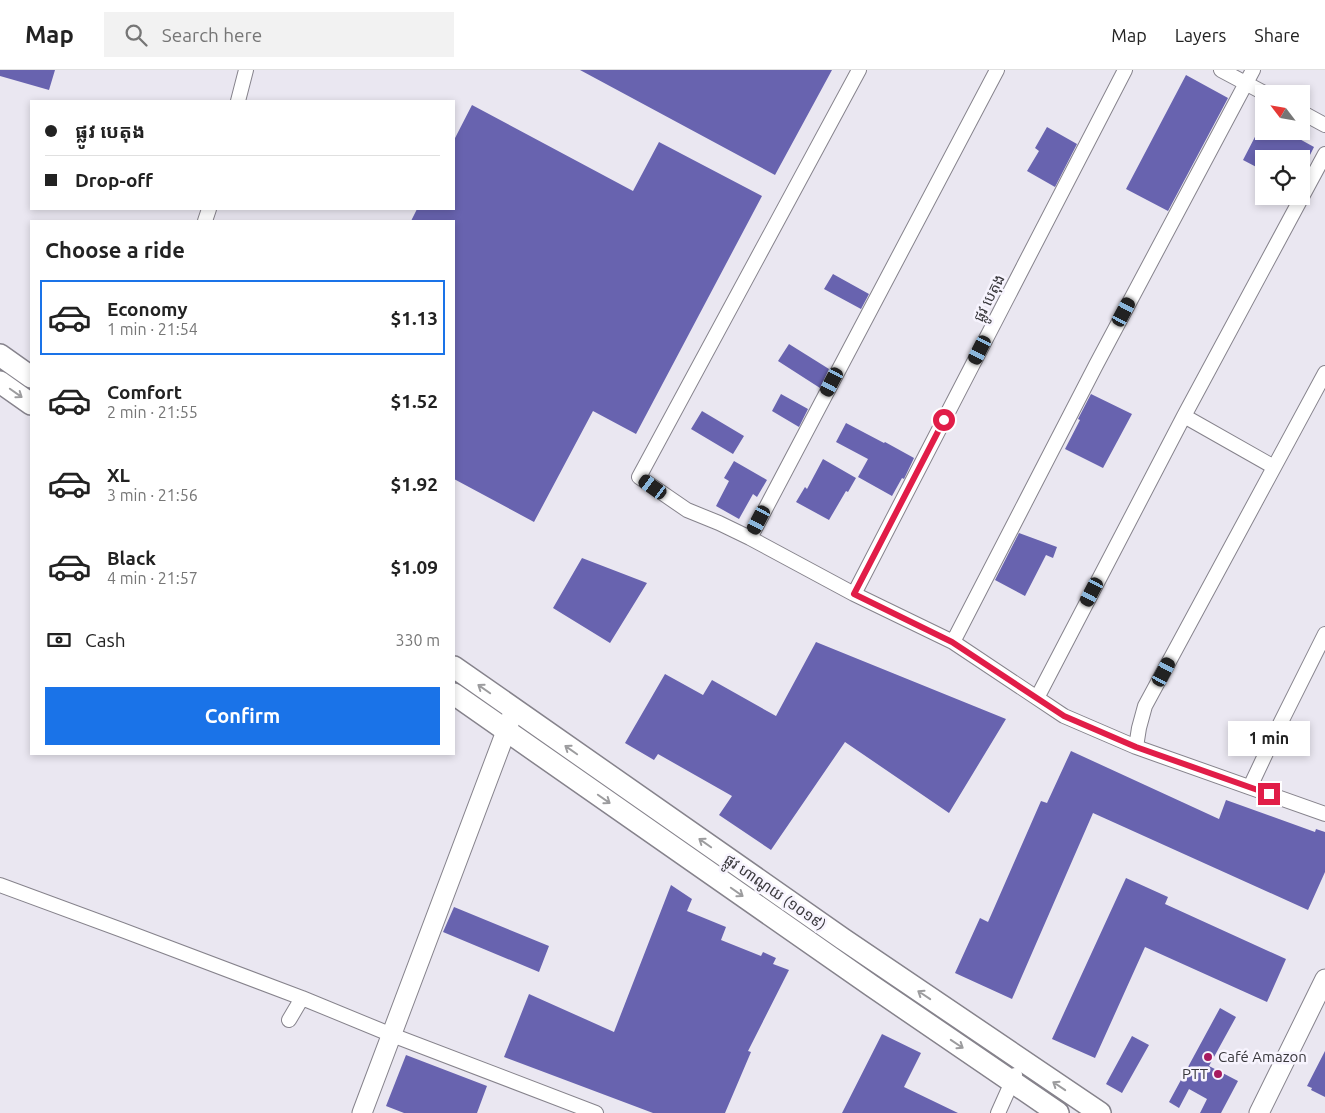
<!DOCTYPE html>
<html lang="en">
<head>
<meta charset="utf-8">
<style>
	body { margin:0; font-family:Ubuntu,"Noto Sans Khmer",sans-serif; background:#f2f2f2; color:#222; height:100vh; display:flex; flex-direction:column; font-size:19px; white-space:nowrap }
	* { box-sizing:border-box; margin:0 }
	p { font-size:16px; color:#767676 }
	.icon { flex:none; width:28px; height:28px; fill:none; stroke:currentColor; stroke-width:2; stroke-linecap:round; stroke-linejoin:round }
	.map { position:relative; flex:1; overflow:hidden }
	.side { position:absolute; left:30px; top:150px; width:425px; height:535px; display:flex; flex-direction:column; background:#fff; border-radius:0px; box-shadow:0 2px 8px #0003 }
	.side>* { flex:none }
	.banner { position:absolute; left:30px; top:30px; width:425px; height:110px; border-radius:0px; box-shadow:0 2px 8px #0003; display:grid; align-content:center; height:110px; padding:0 15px; background:#fff }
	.needle { width:32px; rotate:301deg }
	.controls { position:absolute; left:1255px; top:15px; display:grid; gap:10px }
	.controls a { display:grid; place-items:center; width:55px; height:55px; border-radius:0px; background:#fff; box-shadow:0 2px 8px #0003; font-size:25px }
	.end { position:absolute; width:22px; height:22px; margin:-11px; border:6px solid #e11d48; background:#fff; box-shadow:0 0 0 2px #fff }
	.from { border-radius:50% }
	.bubble { position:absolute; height:35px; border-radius:0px; background:#fff; box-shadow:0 2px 8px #0003; font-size:16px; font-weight:700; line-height:35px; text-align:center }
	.car { position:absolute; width:15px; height:30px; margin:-15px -8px; border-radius:6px; box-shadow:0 0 4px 1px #0007; background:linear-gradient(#222 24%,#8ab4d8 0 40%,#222 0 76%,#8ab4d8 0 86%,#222 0) }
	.banner b { display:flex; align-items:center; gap:18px; height:48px; font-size:19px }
	.banner b+b { border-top:1px solid #e0e0e0 }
	.banner i { width:12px; height:12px; background:#222 }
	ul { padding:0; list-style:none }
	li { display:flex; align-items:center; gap:15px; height:75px; margin:0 10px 8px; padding:0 5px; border:2px solid transparent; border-radius:0px }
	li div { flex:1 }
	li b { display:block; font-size:19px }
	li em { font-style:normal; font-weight:700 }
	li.selected { border-color:#1a73e8 }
	li>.icon { width:45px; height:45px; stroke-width:1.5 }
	h2 { padding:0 15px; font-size:22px; line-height:60px }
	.pay { display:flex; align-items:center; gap:12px; height:55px; padding:0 15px; font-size:19px }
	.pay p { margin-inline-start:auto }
	.action { display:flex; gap:10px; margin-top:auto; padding:10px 15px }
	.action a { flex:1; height:58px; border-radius:0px; background:#1a73e8; color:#fff; font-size:20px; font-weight:700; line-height:58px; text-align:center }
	header { display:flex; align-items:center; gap:30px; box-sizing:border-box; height:70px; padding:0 25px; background:#fff; border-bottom:1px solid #e0e0e0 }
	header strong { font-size:24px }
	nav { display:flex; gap:28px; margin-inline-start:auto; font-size:18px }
	.search { width:350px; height:45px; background:#f2f2f2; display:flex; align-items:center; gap:12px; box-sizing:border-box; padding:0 18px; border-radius:0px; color:#767676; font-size:19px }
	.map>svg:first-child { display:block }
	.building { fill:#6863af }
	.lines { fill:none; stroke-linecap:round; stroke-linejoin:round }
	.street-casing { stroke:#86838c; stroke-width:16 }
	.secondary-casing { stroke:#86838c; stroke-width:21 }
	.primary-casing { stroke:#86838c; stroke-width:24 }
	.street { stroke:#fff; stroke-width:14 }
	.secondary { stroke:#fff; stroke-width:19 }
	.primary { stroke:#fff; stroke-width:21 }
	.oneway { stroke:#9c9c9e }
	.route { stroke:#e11d48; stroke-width:6 }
	.poi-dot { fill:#a71b5f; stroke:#f7f4fe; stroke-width:2 }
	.labels { text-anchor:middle; stroke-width:5; stroke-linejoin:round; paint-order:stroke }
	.street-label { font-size:15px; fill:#39383c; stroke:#f7f4fe }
	.poi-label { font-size:15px; fill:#39383c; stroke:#f7f4fe; text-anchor:start }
</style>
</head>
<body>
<header>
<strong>Map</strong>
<div class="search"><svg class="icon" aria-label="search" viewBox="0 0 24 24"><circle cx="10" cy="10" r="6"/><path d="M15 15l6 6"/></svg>Search here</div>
<nav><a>Map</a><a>Layers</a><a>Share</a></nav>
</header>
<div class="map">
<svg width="1325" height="1043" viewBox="0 0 1325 1043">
	<rect width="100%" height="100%" fill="#eae7f1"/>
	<!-- building -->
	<path class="building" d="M 0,0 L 55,0 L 49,20 L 0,6 Z
		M 580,0 L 832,0 L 775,105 Z
		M 1186,5 L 1228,28 L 1168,141 L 1126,119 Z
		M 472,35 L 633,121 L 659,72 L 762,126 L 636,364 L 593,341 L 534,452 L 454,409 L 454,151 L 411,151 L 417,139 L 454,139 L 454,70 Z
		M 1047,57 L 1077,74 L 1055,117 L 1027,101 L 1039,81 L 1035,78 Z
		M 1258,61 L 1285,61 L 1314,77 L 1308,89 L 1264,89 L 1264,101 L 1243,90 Z
		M 833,204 L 869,224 L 861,239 L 824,219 Z
		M 789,274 L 829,299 L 820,318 L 778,291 Z
		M 781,324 L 808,339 L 799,357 L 772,341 Z
		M 1091,324 L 1132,344 L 1103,398 L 1065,379 L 1080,350 L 1078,349 Z
		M 702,341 L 744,366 L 733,384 L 691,359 Z
		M 846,353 L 884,373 L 885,372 L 914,388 L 904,409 L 902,408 L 892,426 L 858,407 L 868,389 L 836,372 Z
		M 823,389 L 856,408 L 848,422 L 846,421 L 829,450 L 796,432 L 805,417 L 807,419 Z
		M 734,391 L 767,410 L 757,427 L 753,424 L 739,449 L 716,436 L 729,411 L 724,408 Z
		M 1019,463 L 1057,477 L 1053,488 L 1046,485 L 1025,526 L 995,510 Z
		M 582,488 L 647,513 L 610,573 L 553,538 Z
		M 816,572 L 1006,649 L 949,743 L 845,672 L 771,780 L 719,745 L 732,726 L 658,684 L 654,690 L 625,673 L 665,604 L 703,625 L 712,610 L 776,646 Z
		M 1071,681 L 1219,749 L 1226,730 L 1315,762 L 1316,759 L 1325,762 L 1325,802 L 1308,840 L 1093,743 L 1012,929 L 955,903 L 980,848 L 988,852 L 1041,731 L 1047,733 Z
		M 1126,808 L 1168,827 L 1165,834 L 1286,889 L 1267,932 L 1145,877 L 1095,988 L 1052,969 Z
		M 671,815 L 692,829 L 687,841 L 726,857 L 721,870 L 761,886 L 763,882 L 776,888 L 773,894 L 789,900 L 748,981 L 751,982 L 725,1043 L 653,1043 L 504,987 L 529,924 L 614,962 Z
		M 454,837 L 549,876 L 539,902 L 443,862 Z
		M 1220,938 L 1236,947 L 1209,996 L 1238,1011 L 1221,1043 L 1200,1043 L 1207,1029 L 1189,1019 L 1179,1038 L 1169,1032 Z
		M 882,964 L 921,983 L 904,1017 L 958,1043 L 842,1043 Z
		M 1132,966 L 1149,975 L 1122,1023 L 1106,1014 Z
		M 1325,981 L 1325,1027 L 1311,1020 L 1312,1018 L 1307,1016 Z
		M 406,985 L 487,1016 L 477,1043 L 404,1043 L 386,1036 Z"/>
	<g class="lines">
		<defs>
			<path id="street" d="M 859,0 L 639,407 L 687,440 L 719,453 L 750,468 L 854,524 L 953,572 L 1064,646 L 1136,677 L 1325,744
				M 1221,0 L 1266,24
				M 238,31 L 246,0
				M 1301,42 L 1325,55
				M 205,151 L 209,139
				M 1184,346 L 1274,397
				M 750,468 L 997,0
				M 854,524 L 1125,0
				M 953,572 L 1096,295 L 1253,0
				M 1037,628 L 1184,346 L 1325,84
				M 1136,677 L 1139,658 L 1145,636 L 1325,303
				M 1250,717 L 1275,664 L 1325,564
				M 0,815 L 122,860 L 302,928 L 392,965 L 596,1043
				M 289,950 L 302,928
				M 998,1043 L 1015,1005"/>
			<path id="secondary" d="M 362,1043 L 514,640
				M 1259,1043 L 1325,909"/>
			<path id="primary" d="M 0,285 L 31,307
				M 0,312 L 31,334
				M 454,597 L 843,869 L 1100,1043
				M 454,624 L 872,916 L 1058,1043"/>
		</defs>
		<!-- street casing -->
		<use href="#street" class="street-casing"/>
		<!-- secondary casing -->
		<use href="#secondary" class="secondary-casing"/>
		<!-- primary casing -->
		<use href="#primary" class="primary-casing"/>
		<!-- street -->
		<use href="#street" class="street"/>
		<!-- secondary -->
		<use href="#secondary" class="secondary"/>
		<!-- primary -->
		<use href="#primary" class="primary"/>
	</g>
	<!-- one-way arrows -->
	<defs><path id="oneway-shaft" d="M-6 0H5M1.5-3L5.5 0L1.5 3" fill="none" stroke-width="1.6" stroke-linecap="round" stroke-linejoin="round" transform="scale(1.25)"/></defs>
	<g class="oneway">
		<use href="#oneway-shaft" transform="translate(16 323) rotate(35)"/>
		<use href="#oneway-shaft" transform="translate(484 619) rotate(-145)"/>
		<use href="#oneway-shaft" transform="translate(571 680) rotate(-145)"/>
		<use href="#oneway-shaft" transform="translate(604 729) rotate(35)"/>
		<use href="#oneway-shaft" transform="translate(705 773) rotate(-145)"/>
		<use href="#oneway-shaft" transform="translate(737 822) rotate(35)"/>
		<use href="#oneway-shaft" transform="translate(924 925) rotate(-146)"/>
		<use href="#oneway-shaft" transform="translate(957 974) rotate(34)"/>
		<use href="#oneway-shaft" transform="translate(1059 1016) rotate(-146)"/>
	</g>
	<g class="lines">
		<!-- route -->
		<path class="route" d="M 944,350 L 854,524 L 952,572 L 1064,646 L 1136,677 L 1269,724"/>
	</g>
	<!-- markers -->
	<g class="poi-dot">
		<circle cx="1208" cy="987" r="5"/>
		<circle cx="1218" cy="1004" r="5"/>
	</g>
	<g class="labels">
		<!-- street labels -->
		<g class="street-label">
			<text transform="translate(989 228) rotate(-63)" y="5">ផ្លូវ បេតុង</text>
			<text transform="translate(775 822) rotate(35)" y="5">ផ្លូវ ហាណូយ (១០១៩)</text>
		</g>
		<!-- poi labels -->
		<g class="poi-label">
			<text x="1218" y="992">Café Amazon</text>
			<text x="1208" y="1009" text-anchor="end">PTT</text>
		</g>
	</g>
</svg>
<div class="controls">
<a><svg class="needle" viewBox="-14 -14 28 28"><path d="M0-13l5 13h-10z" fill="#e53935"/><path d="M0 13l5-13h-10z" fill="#767676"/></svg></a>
<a><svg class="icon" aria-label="locate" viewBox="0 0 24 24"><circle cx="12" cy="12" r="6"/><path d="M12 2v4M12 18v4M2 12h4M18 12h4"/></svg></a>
</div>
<i class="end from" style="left:944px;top:350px"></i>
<i class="end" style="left:1269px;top:724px"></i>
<div class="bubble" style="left:1228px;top:651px;width:82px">1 min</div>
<i class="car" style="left:1124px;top:242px;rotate:28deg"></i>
<i class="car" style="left:980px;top:280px;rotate:207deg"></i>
<i class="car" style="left:832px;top:312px;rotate:208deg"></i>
<i class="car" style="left:653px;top:417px;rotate:306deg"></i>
<i class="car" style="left:759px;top:450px;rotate:208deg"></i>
<i class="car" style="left:1092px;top:522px;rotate:208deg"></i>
<i class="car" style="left:1164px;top:602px;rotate:28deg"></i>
<div class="banner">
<b><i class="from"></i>ផ្លូវ បេតុង</b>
<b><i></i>Drop-off</b>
</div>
<section class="side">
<h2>Choose a ride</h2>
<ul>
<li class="selected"><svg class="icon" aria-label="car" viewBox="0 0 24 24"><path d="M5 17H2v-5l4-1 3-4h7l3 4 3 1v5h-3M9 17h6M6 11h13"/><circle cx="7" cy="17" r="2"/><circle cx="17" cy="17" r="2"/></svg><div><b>Economy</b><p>1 min · 21:54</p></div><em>$1.13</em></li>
<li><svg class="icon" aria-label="car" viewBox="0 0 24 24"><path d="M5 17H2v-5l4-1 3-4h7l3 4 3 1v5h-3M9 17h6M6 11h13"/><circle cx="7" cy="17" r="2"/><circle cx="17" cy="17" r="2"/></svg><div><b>Comfort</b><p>2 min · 21:55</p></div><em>$1.52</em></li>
<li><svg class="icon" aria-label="car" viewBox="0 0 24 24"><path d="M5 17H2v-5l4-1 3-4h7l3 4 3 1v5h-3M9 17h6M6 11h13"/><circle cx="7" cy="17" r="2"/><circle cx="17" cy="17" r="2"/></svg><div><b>XL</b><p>3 min · 21:56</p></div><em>$1.92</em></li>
<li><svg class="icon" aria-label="car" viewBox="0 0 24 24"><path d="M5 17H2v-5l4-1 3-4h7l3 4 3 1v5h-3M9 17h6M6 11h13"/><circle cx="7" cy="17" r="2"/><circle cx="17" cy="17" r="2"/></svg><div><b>Black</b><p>4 min · 21:57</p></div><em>$1.09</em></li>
</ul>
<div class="pay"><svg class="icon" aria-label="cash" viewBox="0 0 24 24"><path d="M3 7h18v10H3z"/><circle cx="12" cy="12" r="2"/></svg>Cash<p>330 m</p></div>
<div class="action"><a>Confirm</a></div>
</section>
</div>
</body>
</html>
